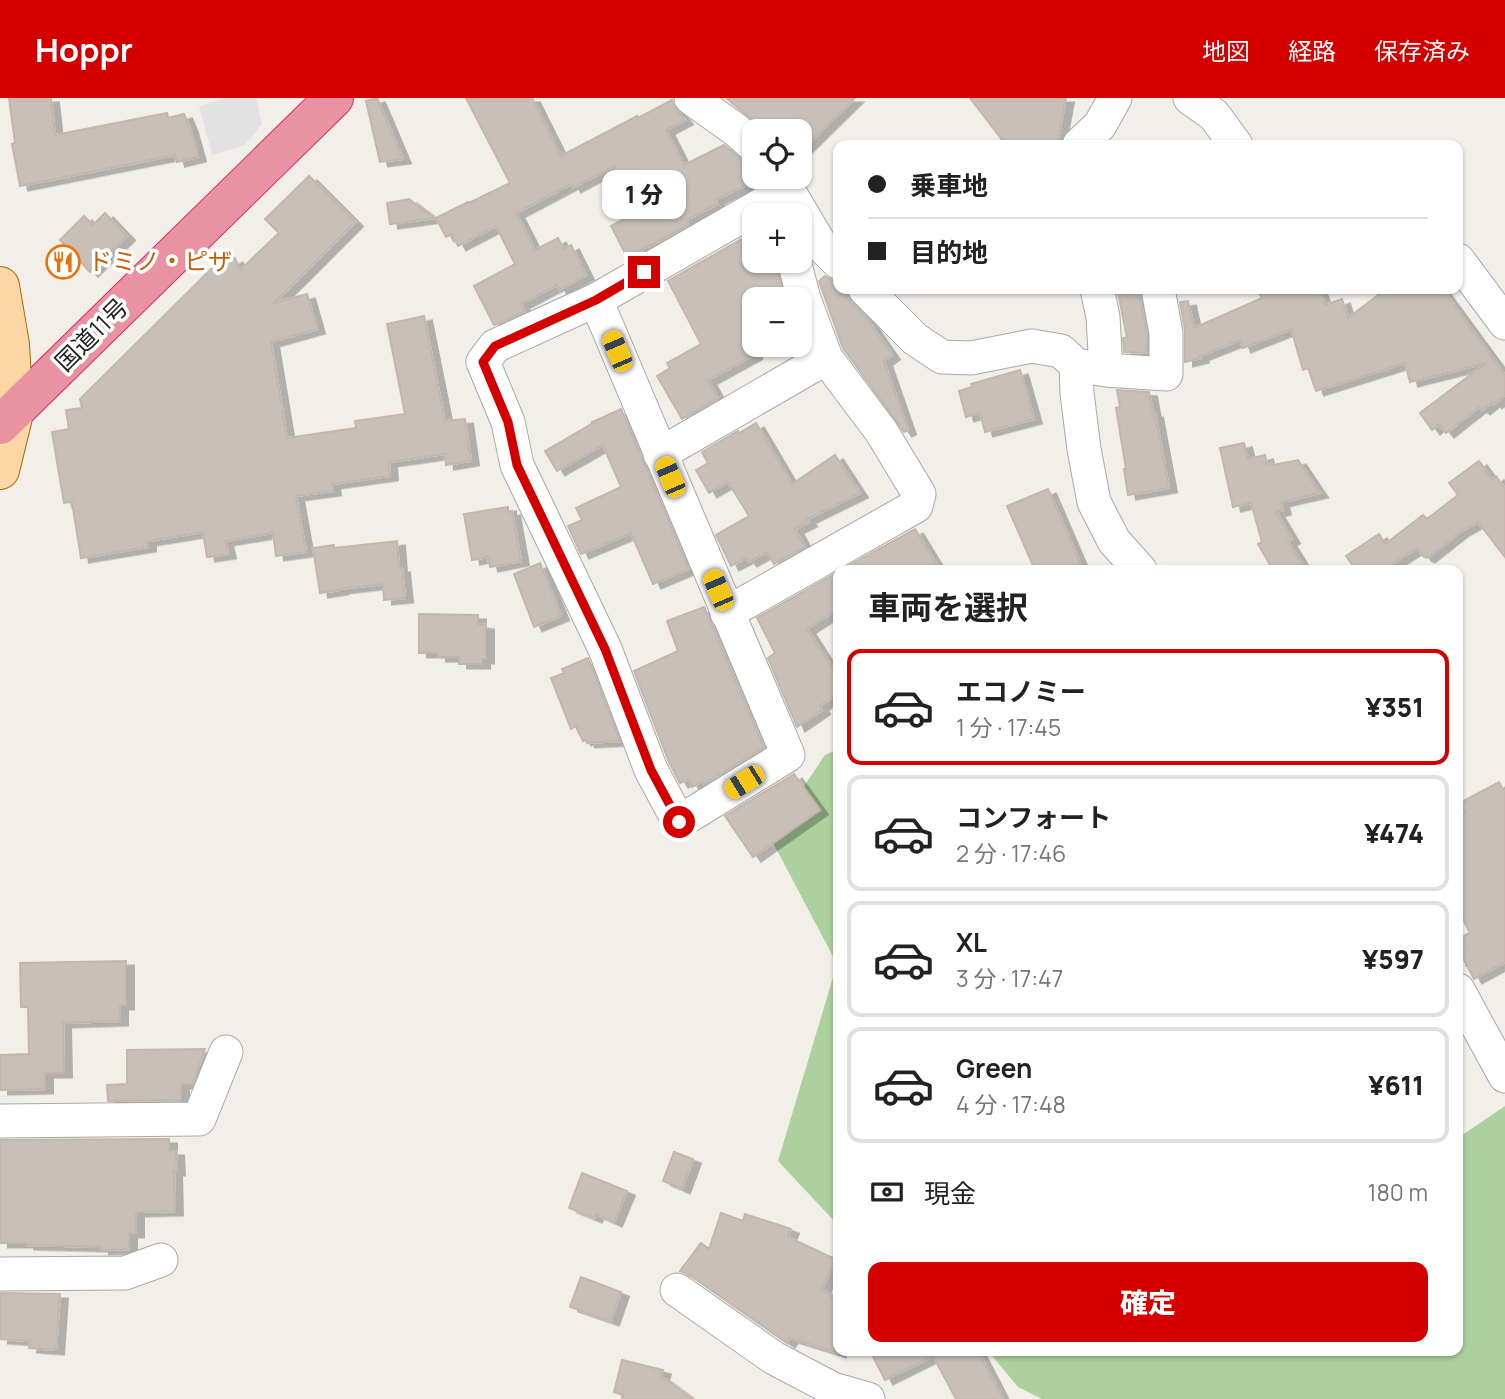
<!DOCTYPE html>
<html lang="ja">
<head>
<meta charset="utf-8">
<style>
	body { margin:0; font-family:Manrope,"Noto Sans JP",sans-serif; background:#f6f6f6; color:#222; height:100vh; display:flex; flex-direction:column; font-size:26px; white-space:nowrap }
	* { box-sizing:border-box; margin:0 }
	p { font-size:23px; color:#767676 }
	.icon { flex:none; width:38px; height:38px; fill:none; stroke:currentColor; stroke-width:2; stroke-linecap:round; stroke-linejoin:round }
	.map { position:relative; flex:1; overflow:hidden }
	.sheet { position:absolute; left:833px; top:467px; width:630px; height:791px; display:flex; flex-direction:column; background:#fff; border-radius:14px; box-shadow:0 2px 5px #0004 }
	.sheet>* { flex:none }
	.top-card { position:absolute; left:833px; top:42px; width:630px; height:154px; border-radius:14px; box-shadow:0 2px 5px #0004; display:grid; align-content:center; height:154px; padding:0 35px; background:#fff }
	.tools { position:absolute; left:742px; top:21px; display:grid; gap:14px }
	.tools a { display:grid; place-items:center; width:70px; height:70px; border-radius:14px; background:#fff; box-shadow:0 2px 5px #0004; font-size:35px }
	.end { position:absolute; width:32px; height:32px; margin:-16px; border:9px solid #d40000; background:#fff; box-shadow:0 0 0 4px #fff }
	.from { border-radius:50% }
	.bubble { position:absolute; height:49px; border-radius:14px; background:#fff; box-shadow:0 2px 5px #0004; font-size:23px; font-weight:800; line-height:49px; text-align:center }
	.car { position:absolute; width:21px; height:42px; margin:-21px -10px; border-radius:9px; box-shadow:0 0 5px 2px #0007; background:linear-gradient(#f5c518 24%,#345 0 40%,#f5c518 0 76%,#345 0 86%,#f5c518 0) }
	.top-card b { display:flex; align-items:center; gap:24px; height:66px; font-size:26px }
	.top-card b+b { border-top:2px solid #e0e0e0 }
	.top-card i { width:18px; height:18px; background:#222 }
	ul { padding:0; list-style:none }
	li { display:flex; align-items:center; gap:21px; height:116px; margin:0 14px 10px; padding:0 21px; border:4px solid #e0e0e0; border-radius:14px }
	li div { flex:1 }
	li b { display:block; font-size:26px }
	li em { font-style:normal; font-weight:800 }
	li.on { border-color:#d40000 }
	li>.icon { width:63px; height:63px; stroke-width:1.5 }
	h2 { padding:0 35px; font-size:32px; line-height:84px }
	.pay { display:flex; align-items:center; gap:18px; height:77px; padding:0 35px; font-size:26px }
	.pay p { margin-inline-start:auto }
	.primary-button { display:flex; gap:14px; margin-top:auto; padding:14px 35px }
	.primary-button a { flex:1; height:80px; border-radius:14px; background:#d40000; color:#fff; font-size:28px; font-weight:800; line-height:80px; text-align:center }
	header { display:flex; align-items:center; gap:42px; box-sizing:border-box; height:98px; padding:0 35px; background:#d40000; color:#fff }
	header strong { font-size:33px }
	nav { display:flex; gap:38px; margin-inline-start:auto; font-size:24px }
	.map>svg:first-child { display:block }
	.forest { fill:#add19e }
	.parking { fill:#e2e2e2 }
	.building { fill:#c7bfb8; stroke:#c4b6ab; stroke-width:2; filter:url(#shadow) }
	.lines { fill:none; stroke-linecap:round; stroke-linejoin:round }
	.minor-casing { stroke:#a9a9a9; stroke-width:35 }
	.major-casing { stroke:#a06b00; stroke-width:40 }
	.highway-casing { stroke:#dc2a67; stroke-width:40 }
	.minor { stroke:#fff; stroke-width:33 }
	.major { stroke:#fcd6a4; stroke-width:38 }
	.highway { stroke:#e892a2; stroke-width:38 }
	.route { stroke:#d40000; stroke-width:9 }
	.labels { text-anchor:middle; stroke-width:7; stroke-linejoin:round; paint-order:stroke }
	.food-label { font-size:24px; fill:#c56008; stroke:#fff; text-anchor:start }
	.street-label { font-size:24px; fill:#222; stroke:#fff }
</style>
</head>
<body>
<header>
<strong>Hoppr</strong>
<nav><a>地図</a><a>経路</a><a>保存済み</a></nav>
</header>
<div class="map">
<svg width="1505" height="1301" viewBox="0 0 1505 1301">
	<defs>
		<filter id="shadow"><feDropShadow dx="8" dy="4.5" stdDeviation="0" flood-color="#0004"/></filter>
	</defs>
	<rect width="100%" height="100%" fill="#f2efe9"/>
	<!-- forest -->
	<path class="forest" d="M 838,651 L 838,1127 L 778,1063 L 837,866 L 770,739 L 825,657 Z
		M 1505,1008 L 1505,1301 L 1042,1301 L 1018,1289 L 988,1253 L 1458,1253 L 1458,1040 Z"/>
	<!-- parking -->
	<path class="parking" d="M 223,0 L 256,0 L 262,26 L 245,47 L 212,57 L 199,8 L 223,1 Z"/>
	<!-- building -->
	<path class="building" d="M 9,0 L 51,0 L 55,37 L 167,15 L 168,20 L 184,16 L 190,30 L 198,59 L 177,64 L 175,57 L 20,88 L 12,46 L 15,45 Z
		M 377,0 L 403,61 L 380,64 L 366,3 Z
		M 466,0 L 532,0 L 561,58 L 637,18 L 638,20 L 672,2 L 674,9 L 685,22 L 666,32 L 684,67 L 724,47 L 741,62 L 748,66 L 754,77 L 752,78 L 754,83 L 715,102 L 717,106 L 686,122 L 688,127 L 650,148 L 650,147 L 627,159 L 611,128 L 644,111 L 624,72 L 618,75 L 614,68 L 573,90 L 571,86 L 516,115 L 535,152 L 558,140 L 564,151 L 571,147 L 586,177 L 559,192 L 557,187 L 521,206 L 524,214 L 494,227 L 474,188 L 515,166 L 496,128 L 458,148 L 452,136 L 446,139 L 436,120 L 468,104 L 469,105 L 510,85 Z
		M 726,0 L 855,0 L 800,54 L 800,33 L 766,33 Z
		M 970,0 L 1066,0 L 1057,47 L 1006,47 Z
		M 309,78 L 355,124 L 274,205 L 307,196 L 317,231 L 271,244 L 287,340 L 356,330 L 355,323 L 405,316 L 387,226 L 424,218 L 445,323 L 465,321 L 471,363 L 446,367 L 445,356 L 389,364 L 390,378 L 332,386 L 333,393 L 296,398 L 306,454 L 276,458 L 273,435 L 225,443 L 228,456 L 207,459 L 203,434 L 148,443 L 148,449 L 81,460 L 72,404 L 64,405 L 52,334 L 69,331 L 66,312 L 82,310 L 80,301 L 211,171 L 235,160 L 240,172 L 279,135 L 265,121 Z
		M 409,101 L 434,120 L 390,126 L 387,105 Z
		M 105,115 L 127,138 L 90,174 L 60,142 L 84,118 L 93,127 Z
		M 754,134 L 754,163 L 775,163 L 784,201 L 754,201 L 754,257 L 708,282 L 718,300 L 682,321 L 657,278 L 670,270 L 667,265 L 701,246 L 668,183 Z
		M 825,178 L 834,183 L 838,187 L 838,191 L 841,191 L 851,205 L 865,218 L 892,257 L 884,263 L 908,332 L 904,334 L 843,250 L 819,183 Z
		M 1138,191 L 1147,237 L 1147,255 L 1124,254 L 1123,240 L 1127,239 L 1118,195 Z
		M 1257,191 L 1319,191 L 1325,207 L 1342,201 L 1348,220 L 1386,191 L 1442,191 L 1505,277 L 1505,297 L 1494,306 L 1492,304 L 1482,312 L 1479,309 L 1446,335 L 1439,326 L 1432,332 L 1420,315 L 1486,265 L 1410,284 L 1405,265 L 1316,293 L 1308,270 L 1303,272 L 1291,231 L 1243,250 L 1240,242 L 1200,258 L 1201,260 L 1185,264 L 1185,232 L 1180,204 L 1188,203 L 1194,230 L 1262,200 Z
		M 1020,272 L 1034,321 L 985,334 L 980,315 L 966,319 L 959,293 L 972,289 L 971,286 Z
		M 1117,292 L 1149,294 L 1153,316 L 1155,315 L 1169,390 L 1128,397 L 1124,371 L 1126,371 L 1116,310 L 1120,309 Z
		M 621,311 L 689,471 L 653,486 L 631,435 L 581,456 L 568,428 L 582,422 L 576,410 L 621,389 L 603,347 L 557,373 L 545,353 L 593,325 L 592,324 Z
		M 756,325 L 792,386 L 835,357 L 860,395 L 807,421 L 809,424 L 795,431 L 805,449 L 774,466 L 767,454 L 749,464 L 746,460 L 731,468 L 716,437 L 749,418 L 728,384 L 709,395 L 696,372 L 708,365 L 702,354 L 738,333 L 739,335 Z
		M 1244,345 L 1248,361 L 1265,357 L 1267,366 L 1272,365 L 1273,367 L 1298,362 L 1320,395 L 1281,404 L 1283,412 L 1276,414 L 1292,441 L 1288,443 L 1306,472 L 1273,472 L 1258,446 L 1262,444 L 1251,405 L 1233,409 L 1220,350 Z
		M 1479,363 L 1492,381 L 1496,378 L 1505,391 L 1505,459 L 1478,424 L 1460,434 L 1427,460 L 1424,459 L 1417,450 L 1383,472 L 1356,472 L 1346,458 L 1379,436 L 1385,446 L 1423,417 L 1427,421 L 1458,397 L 1449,385 Z
		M 1048,391 L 1083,472 L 1035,472 L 1007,408 Z
		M 508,409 L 508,414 L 512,413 L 521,463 L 490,469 L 488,459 L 472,462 L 464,416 Z
		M 915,431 L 940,472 L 841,472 Z
		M 397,443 L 399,470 L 402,470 L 405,500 L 384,502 L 383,486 L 340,491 L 340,492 L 320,495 L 313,450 L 334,447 L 334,450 Z
		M 540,465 L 561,518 L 534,529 L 514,476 Z
		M 838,474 L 838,511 L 807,531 L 838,579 L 838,595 L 820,608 L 822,612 L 797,629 L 768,560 L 775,555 L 757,520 Z
		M 704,509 L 764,649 L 704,686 L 702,684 L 692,689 L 689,682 L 680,685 L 669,664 L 634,573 L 678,553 L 667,523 Z
		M 419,516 L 478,517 L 478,526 L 486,527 L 486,561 L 482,561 L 482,566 L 459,566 L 459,559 L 438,559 L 438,555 L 419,555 Z
		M 588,560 L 620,643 L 587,645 L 586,642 L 583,643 L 576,628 L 571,631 L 551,580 L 564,575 L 562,571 Z
		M 794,676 L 820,712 L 753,759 L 725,718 Z
		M 1499,684 L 1505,696 L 1505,864 L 1474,881 L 1463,860 L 1458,863 L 1458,841 L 1470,835 L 1458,811 L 1458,719 L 1465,715 L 1460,705 Z
		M 126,863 L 126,907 L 120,907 L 120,923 L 63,925 L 64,975 L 45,975 L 45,991 L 0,992 L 0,957 L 29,956 L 28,909 L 21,909 L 20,865 Z
		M 205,951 L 192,986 L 181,986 L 181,1002 L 108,1003 L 107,987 L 127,986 L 127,952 Z
		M 169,1041 L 169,1053 L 176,1053 L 177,1073 L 174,1073 L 175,1113 L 136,1114 L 136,1135 L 129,1135 L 129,1151 L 101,1152 L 101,1149 L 26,1147 L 26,1145 L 0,1145 L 0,1042 Z
		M 674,1054 L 693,1061 L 682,1091 L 663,1083 Z
		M 582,1075 L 627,1093 L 614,1124 L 596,1116 L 594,1120 L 569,1110 Z
		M 721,1115 L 743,1123 L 745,1116 L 791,1131 L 788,1139 L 835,1161 L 822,1191 L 838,1204 L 838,1255 L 790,1240 L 787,1245 L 688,1176 L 680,1173 L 701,1145 L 709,1151 Z
		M 581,1179 L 621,1194 L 611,1223 L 570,1209 Z
		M 0,1195 L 60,1196 L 56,1252 L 29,1250 L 30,1243 L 0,1241 Z
		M 870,1253 L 978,1253 L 1003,1301 L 956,1301 L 933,1258 L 885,1282 Z
		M 622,1262 L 663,1272 L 661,1278 L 692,1301 L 622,1301 L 623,1297 L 614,1294 Z"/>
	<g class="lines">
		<defs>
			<path id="minor" d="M 691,0 L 736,32 L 754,48
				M 1190,0 L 1214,17 L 1236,47
				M 1079,47 L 1100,27 L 1115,0
				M 785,87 L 820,146 L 838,164
				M 1458,162 L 1505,225
				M 865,191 L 915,241 L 942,259 L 971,260 L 1032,248 L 1061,253 L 1076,267 L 1106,272 L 1166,276 L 1166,235 L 1158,191
				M 1097,191 L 1103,219 L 1106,272
				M 596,202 L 788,657 L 679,724 L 651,672 L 605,551 L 517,367 L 508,324 L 483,264 L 495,248 L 596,202 L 787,92 L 787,117
				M 1076,267 L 1077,295 L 1084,351 L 1094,404 L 1114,443 L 1140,472
				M 660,356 L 826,260 L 804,201 L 794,163
				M 727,515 L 916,408 L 919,396 L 881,333 L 826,260
				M 1458,892 L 1505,978
				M 0,1023 L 199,1021 L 226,954
				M 0,1176 L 125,1175 L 161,1162
				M 677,1192 L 774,1260 L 833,1291 L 868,1301"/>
			<path id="major" d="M 0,188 L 10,247 L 14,315 L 0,372"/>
			<path id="highway" d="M 0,327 L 334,0"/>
		</defs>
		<!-- minor casing -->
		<use href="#minor" class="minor-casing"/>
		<!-- major casing -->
		<use href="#major" class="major-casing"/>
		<!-- highway casing -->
		<use href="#highway" class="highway-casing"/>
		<!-- minor -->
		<use href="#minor" class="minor"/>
		<!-- major -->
		<use href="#major" class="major"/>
		<!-- highway -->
		<use href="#highway" class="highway"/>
	</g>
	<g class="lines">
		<!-- route -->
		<path class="route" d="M 644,174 L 596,202 L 495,248 L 483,264 L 508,324 L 517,367 L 605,551 L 651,672 L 679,724"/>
	</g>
	<!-- icons -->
	<defs>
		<symbol id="restaurant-ring" viewBox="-11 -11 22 22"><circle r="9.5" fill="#fff" stroke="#e8710a" stroke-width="1.5"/><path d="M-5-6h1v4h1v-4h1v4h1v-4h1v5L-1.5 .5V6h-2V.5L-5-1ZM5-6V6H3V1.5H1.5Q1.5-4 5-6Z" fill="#e8710a"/></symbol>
	</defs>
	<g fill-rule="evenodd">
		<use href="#restaurant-ring" x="44" y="145" width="38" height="38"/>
	</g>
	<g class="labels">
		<!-- food labels -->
		<g class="food-label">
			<text x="88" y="172">ドミノ・ピザ</text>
		</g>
		<!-- street labels -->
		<g class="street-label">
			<text transform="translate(92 237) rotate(-45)" y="8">国道11号</text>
		</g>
	</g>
</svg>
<div class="tools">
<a><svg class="icon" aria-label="locate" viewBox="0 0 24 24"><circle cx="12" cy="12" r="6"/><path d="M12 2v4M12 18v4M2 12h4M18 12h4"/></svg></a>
<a>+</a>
<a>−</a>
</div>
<i class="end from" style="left:679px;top:724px"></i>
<i class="end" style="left:644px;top:174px"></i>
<div class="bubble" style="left:602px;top:72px;width:84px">1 分</div>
<i class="car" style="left:617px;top:253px;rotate:337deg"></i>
<i class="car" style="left:670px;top:379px;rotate:337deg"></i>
<i class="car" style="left:718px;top:492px;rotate:337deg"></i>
<i class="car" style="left:744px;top:684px;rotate:238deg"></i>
<div class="top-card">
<b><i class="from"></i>乗車地</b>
<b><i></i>目的地</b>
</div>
<section class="sheet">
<h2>車両を選択</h2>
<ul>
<li class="on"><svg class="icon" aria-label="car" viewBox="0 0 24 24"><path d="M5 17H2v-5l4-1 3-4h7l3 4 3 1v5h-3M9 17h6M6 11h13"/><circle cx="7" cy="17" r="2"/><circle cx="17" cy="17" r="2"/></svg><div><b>エコノミー</b><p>1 分 · 17:45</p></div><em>¥351</em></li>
<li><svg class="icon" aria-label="car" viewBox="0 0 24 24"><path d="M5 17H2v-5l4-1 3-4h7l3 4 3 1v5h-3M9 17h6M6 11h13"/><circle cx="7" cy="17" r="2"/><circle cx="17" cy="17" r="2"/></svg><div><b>コンフォート</b><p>2 分 · 17:46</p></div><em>¥474</em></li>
<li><svg class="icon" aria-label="car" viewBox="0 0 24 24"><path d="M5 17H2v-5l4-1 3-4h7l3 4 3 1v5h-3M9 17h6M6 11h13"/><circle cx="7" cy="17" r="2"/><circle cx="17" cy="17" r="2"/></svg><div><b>XL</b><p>3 分 · 17:47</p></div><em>¥597</em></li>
<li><svg class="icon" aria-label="car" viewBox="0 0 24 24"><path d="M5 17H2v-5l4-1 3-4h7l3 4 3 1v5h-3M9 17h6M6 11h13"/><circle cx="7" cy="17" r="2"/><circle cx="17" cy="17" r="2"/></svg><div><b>Green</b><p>4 分 · 17:48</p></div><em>¥611</em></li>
</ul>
<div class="pay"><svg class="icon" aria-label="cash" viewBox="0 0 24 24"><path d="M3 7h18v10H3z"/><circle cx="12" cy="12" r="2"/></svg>現金<p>180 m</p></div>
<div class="primary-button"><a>確定</a></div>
</section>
</div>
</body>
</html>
